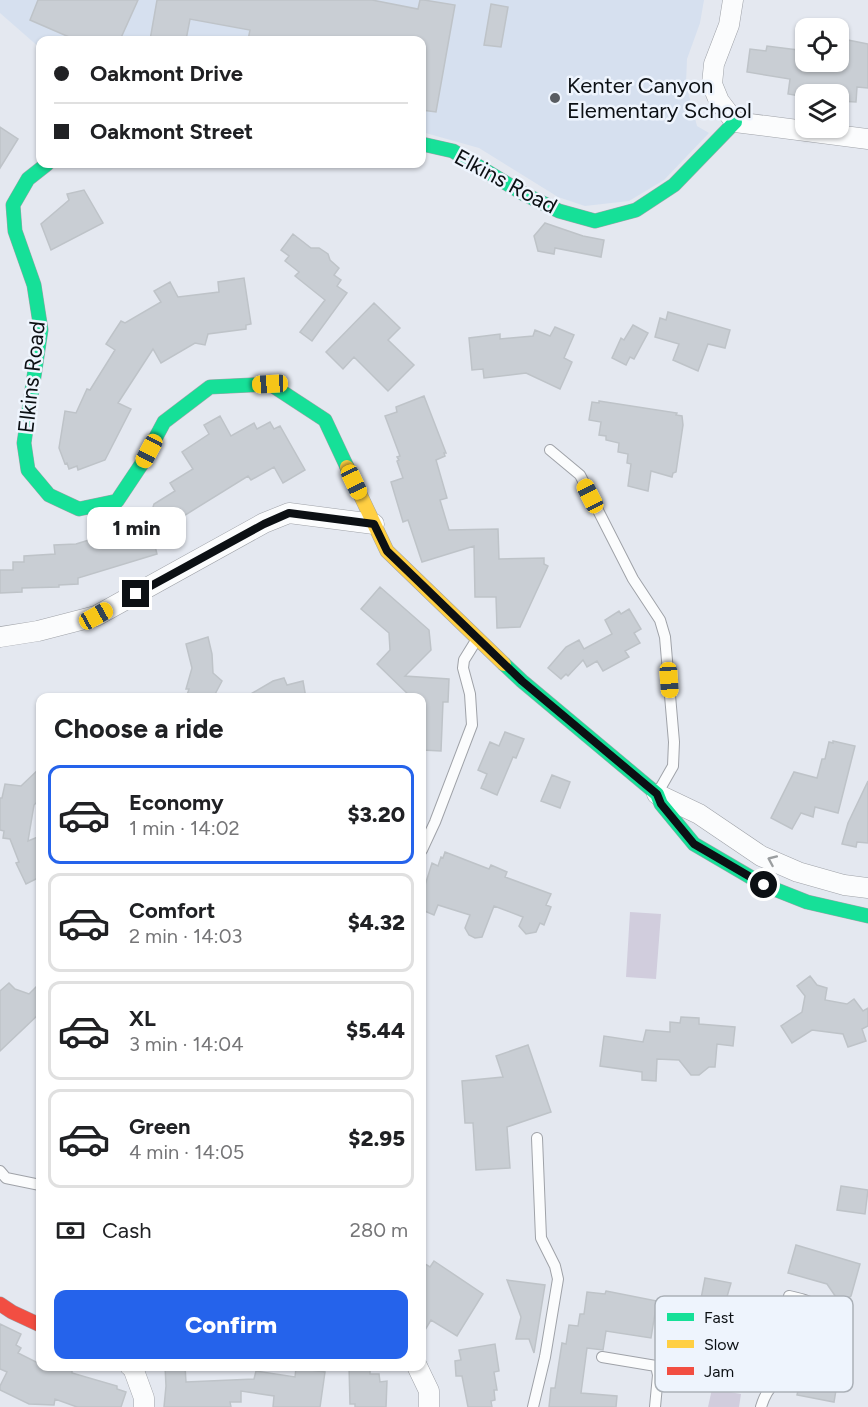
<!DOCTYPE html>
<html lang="en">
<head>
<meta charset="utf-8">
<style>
	body { margin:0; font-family:Figtree,sans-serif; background:#f6f6f6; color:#202124; height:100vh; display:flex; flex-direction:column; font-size:22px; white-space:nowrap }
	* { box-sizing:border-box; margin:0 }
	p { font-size:20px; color:#757577 }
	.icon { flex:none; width:33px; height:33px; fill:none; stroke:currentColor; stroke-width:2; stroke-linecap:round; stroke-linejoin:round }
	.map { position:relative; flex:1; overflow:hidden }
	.drawer { position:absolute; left:36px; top:693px; width:390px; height:678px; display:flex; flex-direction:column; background:#fff; border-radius:12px; box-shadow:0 2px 4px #0004 }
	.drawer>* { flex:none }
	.banner { position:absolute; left:36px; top:36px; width:390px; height:132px; border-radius:12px; box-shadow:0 2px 4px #0004; display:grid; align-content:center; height:132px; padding:0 18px; background:#fff }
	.controls { position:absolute; left:795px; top:18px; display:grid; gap:12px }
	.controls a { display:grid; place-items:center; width:54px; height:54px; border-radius:12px; background:#fff; box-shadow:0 2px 4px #0004; font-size:30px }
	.end { position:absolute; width:27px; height:27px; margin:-14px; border:8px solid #0c1014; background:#fff; box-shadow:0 0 0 3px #fff }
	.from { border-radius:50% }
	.bubble { position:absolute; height:42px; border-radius:12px; background:#fff; box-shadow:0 2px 4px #0004; font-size:20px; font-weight:800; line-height:42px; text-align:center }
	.car { position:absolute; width:18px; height:36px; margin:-18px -9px; border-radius:8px; box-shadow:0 0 4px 2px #0007; background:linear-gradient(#f5c518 24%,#345 0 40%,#f5c518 0 76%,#345 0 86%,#f5c518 0) }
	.banner b { display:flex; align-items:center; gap:21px; height:57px; font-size:22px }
	.banner b+b { border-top:2px solid #e0e0e0 }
	.banner i { width:15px; height:15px; background:#202124 }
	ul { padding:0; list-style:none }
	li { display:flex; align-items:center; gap:18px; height:99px; margin:0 12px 9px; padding:0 6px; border:3px solid #e0e0e0; border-radius:12px }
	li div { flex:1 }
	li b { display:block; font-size:22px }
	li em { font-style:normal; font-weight:800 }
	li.current { border-color:#2563eb }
	li>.icon { width:54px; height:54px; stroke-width:1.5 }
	h2 { padding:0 18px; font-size:27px; line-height:72px }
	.pay { display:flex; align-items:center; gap:15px; height:66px; padding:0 18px; font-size:22px }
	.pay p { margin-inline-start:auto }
	.action { display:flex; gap:12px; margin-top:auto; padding:12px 18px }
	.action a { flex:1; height:69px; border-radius:12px; background:#2563eb; color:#fff; font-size:24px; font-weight:800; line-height:69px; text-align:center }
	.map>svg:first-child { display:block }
	.built { fill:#d6e0ef }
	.green { fill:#d1cddd }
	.building { fill:#c9ced4; stroke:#bec3c8; stroke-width:1.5 }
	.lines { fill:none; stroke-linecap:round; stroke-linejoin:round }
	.lane-casing { stroke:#9fa2a8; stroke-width:12 }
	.street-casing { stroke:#9fa2a8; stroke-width:21 }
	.fast-casing { stroke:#9fa2a8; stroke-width:15 }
	.slow-casing { stroke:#9fa2a8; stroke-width:15 }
	.jam-casing { stroke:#9fa2a8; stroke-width:15 }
	.lane { stroke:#fbfcfd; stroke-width:10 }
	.street { stroke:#fbfcfd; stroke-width:20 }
	.fast { stroke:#16e098; stroke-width:14 }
	.slow { stroke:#ffcf43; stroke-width:14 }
	.jam { stroke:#f24e42; stroke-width:14 }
	.oneway { stroke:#9b9ea0 }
	.route { stroke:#0c1014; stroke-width:8 }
	.poi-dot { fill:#585c61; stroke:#eef4fd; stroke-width:2 }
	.labels { text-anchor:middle; stroke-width:5; stroke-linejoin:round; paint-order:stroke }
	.poi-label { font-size:22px; fill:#0c1014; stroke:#eef4fd; text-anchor:start }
	.street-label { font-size:22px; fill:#0c1014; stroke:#eef4fd }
	.key { fill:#eef4fd; stroke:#aab0b7; stroke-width:1.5 }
	.key-label { font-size:16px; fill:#0c1014 }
</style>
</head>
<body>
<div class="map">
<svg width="868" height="1407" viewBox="0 0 868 1407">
	<rect width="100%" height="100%" fill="#e4e8f0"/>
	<!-- built -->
	<path class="built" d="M 0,0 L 704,0 L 700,23 L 687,59 L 686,84 L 697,126 L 709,133 L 664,180 L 629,201 L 585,206 L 558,197 L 479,148 L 422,132 L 422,40 L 40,40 L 40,48 L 0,13 Z"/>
	<!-- green -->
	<path class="green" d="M 630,912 L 661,914 L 656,979 L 626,977 Z
		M 712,1389 L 741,1394 L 739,1407 L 708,1407 Z"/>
	<!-- building -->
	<path class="building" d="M 38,0 L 138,0 L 120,40 L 76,40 L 30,20 Z
		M 157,0 L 372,0 L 418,9 L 420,0 L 424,0 L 455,5 L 436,112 L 422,110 L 422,40 L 248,40 L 250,30 L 190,19 L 186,40 L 150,40 Z
		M 491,4 L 508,7 L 501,47 L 484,45 Z
		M 843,39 L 868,44 L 868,88 L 857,87 L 856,102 L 838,101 L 838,94 L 806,94 L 806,97 L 788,94 L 790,79 L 747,72 L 750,49 L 766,51 L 767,46 L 806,51 L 806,62 L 840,64 Z
		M 0,127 L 18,139 L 0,168 Z
		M 84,190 L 103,223 L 51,250 L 41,224 L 69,200 L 67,194 Z
		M 545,223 L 583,236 L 604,240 L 601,257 L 555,248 L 554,254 L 538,251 L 534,236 Z
		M 293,234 L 311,248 L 319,248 L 328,254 L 330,260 L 339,268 L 334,275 L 341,280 L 337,286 L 347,293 L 312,341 L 300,332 L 325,300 L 295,276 L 299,272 L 285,261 L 289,256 L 281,250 Z
		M 244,278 L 251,324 L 246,325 L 246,329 L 208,334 L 205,345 L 195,343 L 161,363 L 153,349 L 118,403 L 131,409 L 105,460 L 78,470 L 77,466 L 69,469 L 67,463 L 65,464 L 59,448 L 65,411 L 76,413 L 87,389 L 90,390 L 115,350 L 106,344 L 121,321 L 125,323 L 161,302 L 154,291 L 170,282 L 178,297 L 219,292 L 218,282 Z
		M 374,303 L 400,328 L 388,340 L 414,365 L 388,391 L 354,357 L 343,369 L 326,352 Z
		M 668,312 L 730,330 L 725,348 L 708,344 L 698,371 L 673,360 L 679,344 L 655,337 L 660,318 L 666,320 Z
		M 633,325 L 648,333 L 634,359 L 630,357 L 626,365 L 612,358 L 621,338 L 624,340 Z
		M 555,327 L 574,335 L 564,358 L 572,362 L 560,389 L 526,373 L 484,378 L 483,369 L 472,370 L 469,338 L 500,334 L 500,339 L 533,336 L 535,330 L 550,336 Z
		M 424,396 L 446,453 L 444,453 L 445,456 L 436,460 L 447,498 L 440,500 L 449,530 L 498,529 L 499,559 L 544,558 L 544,564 L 548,566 L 520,627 L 497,628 L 496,597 L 475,597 L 474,546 L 422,562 L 408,520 L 403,522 L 391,482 L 403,478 L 397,461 L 399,460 L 397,457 L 400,456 L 385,416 L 397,412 L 396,407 Z
		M 599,401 L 677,413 L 676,415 L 682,416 L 683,425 L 676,472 L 673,473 L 672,477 L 651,471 L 648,491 L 628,486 L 631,464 L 627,463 L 628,454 L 618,452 L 619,443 L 606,440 L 606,436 L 599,435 L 601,422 L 589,420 L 592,402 L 599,403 Z
		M 220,416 L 231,436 L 254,423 L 257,429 L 270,422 L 274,429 L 280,426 L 305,470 L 283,483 L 274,467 L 251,480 L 248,476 L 182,517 L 185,523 L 154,542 L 157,554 L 78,578 L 78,584 L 59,585 L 59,587 L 22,588 L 22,592 L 0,593 L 0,570 L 13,570 L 13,562 L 24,562 L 24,556 L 55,554 L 54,545 L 76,544 L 102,536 L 103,539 L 136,529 L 134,523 L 158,514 L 153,507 L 154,504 L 175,491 L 170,483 L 193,469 L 182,452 L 209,434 L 204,425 Z
		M 380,587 L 429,630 L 431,650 L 405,676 L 449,679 L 448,702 L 443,702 L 441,751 L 422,750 L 422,698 L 412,698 L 377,664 L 390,650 L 389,633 L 361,609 Z
		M 629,609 L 641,629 L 634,633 L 640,643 L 625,651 L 629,657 L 603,671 L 597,661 L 587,667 L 583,660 L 568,676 L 566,674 L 561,679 L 548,668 L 566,647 L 579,640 L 584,649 L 612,634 L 605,620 L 619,611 L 621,614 Z
		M 208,637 L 212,654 L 213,673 L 222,681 L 213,698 L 186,698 L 189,689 L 186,689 L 192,668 L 186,644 Z
		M 284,678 L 287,685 L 303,681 L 306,698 L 244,698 L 273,681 Z
		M 505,732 L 524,739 L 516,758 L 513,757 L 497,795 L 481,788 L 487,774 L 478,770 L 490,742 L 499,746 Z
		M 833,741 L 855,746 L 838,813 L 815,807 L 813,817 L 801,813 L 792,829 L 771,818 L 794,772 L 817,778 L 822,759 L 825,759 L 829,742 L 833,743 Z
		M 40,768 L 40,799 L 34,805 L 28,841 L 40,836 L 40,877 L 26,884 L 16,863 L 19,862 L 10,839 L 3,838 L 4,831 L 0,830 L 0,798 L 2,798 L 5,784 L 21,786 Z
		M 552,775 L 570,782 L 560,808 L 541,801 Z
		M 868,781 L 868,843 L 857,842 L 856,847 L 842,844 L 848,823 Z
		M 445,852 L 489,869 L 491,865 L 507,872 L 505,877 L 551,894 L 546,905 L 551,907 L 544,925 L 540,923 L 536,932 L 526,934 L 519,926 L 523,917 L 494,906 L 482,937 L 475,938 L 469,935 L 465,928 L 470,915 L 438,905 L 434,915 L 422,910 L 422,895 L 432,863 L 438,866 L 441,857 L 443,858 Z
		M 810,976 L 817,985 L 827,988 L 825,1000 L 847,1004 L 854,999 L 863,1011 L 868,1008 L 868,1026 L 862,1029 L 866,1041 L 848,1047 L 843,1034 L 812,1030 L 792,1043 L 781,1026 L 802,1012 L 805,996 L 797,986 Z
		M 9,983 L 15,989 L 29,994 L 40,983 L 40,1013 L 0,1051 L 0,991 Z
		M 681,1017 L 699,1018 L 699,1024 L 735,1027 L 733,1046 L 717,1044 L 715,1067 L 709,1067 L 699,1075 L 691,1075 L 679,1060 L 657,1059 L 656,1081 L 642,1080 L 642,1072 L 600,1066 L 604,1036 L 643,1042 L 646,1030 L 670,1032 L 670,1022 L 680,1023 Z
		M 528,1045 L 551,1112 L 507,1127 L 510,1168 L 476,1170 L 473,1123 L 465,1123 L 462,1081 L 503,1077 L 496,1056 Z
		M 841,1186 L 868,1190 L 865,1214 L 837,1210 Z
		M 796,1245 L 860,1264 L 851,1296 L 840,1303 L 827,1284 L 788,1273 Z
		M 434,1261 L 483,1294 L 457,1336 L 431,1320 L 422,1335 L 422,1262 L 430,1267 Z
		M 705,1278 L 731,1283 L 726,1300 L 758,1306 L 750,1366 L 732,1365 L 736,1327 L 709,1345 L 700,1343 L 694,1335 Z
		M 507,1280 L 545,1285 L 534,1353 L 529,1339 L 516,1339 L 521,1317 Z
		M 606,1291 L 657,1301 L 651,1338 L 606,1331 L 603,1350 L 587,1348 L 581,1393 L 617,1396 L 616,1407 L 549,1407 L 551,1388 L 555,1388 L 562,1343 L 566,1344 L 569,1325 L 578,1326 L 580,1314 L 584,1314 L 587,1292 L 605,1294 Z
		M 0,1324 L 21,1334 L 16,1345 L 21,1348 L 18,1353 L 40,1364 L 40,1366 L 72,1366 L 72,1373 L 117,1386 L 117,1389 L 126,1392 L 121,1407 L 77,1407 L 55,1399 L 54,1405 L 29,1404 L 0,1390 L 0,1386 L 7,1372 L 0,1369 Z
		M 495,1344 L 499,1371 L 494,1372 L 497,1390 L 494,1390 L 495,1400 L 491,1401 L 492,1407 L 468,1407 L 462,1376 L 456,1376 L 455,1361 L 461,1360 L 459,1350 Z
		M 165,1366 L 185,1366 L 186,1382 L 254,1379 L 256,1371 L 295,1377 L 296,1368 L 325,1372 L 320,1407 L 273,1407 L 274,1396 L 241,1391 L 241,1402 L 230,1402 L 231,1407 L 164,1407 L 166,1386 Z
		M 349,1366 L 370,1366 L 370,1374 L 379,1374 L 380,1382 L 387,1381 L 386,1407 L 355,1407 L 355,1404 L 350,1404 Z
		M 804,1377 L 837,1384 L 834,1402 L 797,1395 L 801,1378 Z"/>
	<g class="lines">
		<defs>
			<path id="lane" d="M 550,450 L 580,475 L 633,579 L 660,620 L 665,637 L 674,742 L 673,766 L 657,794
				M 422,850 L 435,822 L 472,725 L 470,694 L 463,668 L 464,660 L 477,639
				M 0,1171 L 6,1178 L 40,1185
				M 602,1357 L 656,1366 L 658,1375 L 655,1407
				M 533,1407 L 545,1357 L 558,1279 L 555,1266 L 541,1238 L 537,1138
				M 761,1407 C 772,1371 791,1380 817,1361 C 820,1346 831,1318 816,1306 C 809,1300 798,1298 789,1296"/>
			<path id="street" d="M 733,0 L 729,25 L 714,64 L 712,84 L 719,101 L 735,122 L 868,139
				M 0,637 L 38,631 L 96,616 L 264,523 L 289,513 L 374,524
				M 657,794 L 699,814 L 761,856 L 798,872 L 844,885 L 868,888
				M 130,1366 L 133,1368 L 144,1398 L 144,1407
				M 417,1366 L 429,1391 L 429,1407"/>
			<path id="fast" d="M 422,144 L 453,151 L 524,194 L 559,211 L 595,221 L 636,210 L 674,185 L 735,122
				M 47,164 L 28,179 L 13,205 L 15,231 L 34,285 L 41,330 L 24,443 L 28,470 L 49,495 L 79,509 L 117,501 L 141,465 L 164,422 L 210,387 L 270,384 L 325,420 L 347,467
				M 504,664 L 522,681 L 657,794 L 661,804 L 694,844 L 764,885 L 807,902 L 868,916"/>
			<path id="slow" d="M 347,467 L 387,551 L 504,664"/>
			<path id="jam" d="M 0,1304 L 12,1312 L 40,1325"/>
		</defs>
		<!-- lane casing -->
		<use href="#lane" class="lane-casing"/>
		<!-- street casing -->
		<use href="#street" class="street-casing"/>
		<!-- fast casing -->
		<use href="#fast" class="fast-casing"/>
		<!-- slow casing -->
		<use href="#slow" class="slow-casing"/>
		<!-- jam casing -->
		<use href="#jam" class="jam-casing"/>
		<!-- lane -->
		<use href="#lane" class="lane"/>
		<!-- street -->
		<use href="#street" class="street"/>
		<!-- fast -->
		<use href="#fast" class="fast"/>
		<!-- slow -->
		<use href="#slow" class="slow"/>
		<!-- jam -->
		<use href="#jam" class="jam"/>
	</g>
	<!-- one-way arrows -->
	<defs><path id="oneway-chevron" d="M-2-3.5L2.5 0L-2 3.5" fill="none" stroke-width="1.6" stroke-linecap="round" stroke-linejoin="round" transform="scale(1.5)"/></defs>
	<use class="oneway" href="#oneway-chevron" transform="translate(772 860) rotate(-156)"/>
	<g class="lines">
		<!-- route -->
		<path class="route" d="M 136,594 L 264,524 L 289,513 L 374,524 L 387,551 L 522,681 L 657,794 L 661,804 L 694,844 L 764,885"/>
	</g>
	<!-- markers -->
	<circle class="poi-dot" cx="555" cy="98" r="6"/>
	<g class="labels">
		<!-- poi labels -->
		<g class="poi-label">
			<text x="567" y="93">Kenter Canyon<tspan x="567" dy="25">Elementary School</tspan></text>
		</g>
		<!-- street labels -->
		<g class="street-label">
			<text transform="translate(506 181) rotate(28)" y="8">Elkins Road</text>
			<text transform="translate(31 377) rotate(-84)" y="8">Elkins Road</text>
		</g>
	</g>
	<!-- legend -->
	<rect x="655" y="1296" width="198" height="96" rx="9" class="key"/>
	<rect x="667" y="1313" width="27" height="8" fill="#16e098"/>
	<rect x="667" y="1340" width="27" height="8" fill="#ffcf43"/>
	<rect x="667" y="1367" width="27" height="8" fill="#f24e42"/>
	<g class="key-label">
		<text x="704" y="1323">Fast</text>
		<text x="704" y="1350">Slow</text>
		<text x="704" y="1377">Jam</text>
	</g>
</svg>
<div class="controls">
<a><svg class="icon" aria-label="locate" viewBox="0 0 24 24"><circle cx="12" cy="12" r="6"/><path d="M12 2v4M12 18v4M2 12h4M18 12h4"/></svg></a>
<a><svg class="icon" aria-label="layers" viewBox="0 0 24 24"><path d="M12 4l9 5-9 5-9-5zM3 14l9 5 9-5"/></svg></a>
</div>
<i class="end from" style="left:764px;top:885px"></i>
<i class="end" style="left:136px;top:594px"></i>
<div class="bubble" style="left:87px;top:507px;width:99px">1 min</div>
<i class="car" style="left:270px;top:384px;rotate:267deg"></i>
<i class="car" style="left:149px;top:451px;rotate:208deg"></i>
<i class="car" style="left:354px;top:482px;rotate:155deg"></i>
<i class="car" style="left:590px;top:496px;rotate:333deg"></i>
<i class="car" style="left:96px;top:616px;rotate:61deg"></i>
<i class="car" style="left:669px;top:680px;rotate:176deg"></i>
<div class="banner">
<b><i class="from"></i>Oakmont Drive</b>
<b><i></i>Oakmont Street</b>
</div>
<section class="drawer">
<h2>Choose a ride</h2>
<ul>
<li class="current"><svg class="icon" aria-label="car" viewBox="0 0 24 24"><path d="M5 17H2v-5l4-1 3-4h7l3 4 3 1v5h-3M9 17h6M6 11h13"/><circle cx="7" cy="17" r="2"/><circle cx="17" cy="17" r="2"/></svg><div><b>Economy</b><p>1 min · 14:02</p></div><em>$3.20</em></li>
<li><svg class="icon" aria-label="car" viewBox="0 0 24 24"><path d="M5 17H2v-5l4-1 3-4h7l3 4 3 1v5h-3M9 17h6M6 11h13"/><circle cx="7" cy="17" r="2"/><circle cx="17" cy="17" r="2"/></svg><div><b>Comfort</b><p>2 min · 14:03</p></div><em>$4.32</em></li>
<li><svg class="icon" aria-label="car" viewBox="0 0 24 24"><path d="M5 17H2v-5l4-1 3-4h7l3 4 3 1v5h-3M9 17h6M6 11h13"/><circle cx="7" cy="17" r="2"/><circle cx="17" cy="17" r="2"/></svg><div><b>XL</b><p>3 min · 14:04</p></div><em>$5.44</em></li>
<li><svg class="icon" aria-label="car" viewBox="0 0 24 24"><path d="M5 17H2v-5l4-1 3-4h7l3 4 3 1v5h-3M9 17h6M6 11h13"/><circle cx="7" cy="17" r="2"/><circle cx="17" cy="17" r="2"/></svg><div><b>Green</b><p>4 min · 14:05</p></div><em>$2.95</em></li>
</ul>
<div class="pay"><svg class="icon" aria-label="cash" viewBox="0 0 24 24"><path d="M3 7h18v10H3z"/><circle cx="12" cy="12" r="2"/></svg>Cash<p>280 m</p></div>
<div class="action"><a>Confirm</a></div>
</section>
</div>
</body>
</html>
